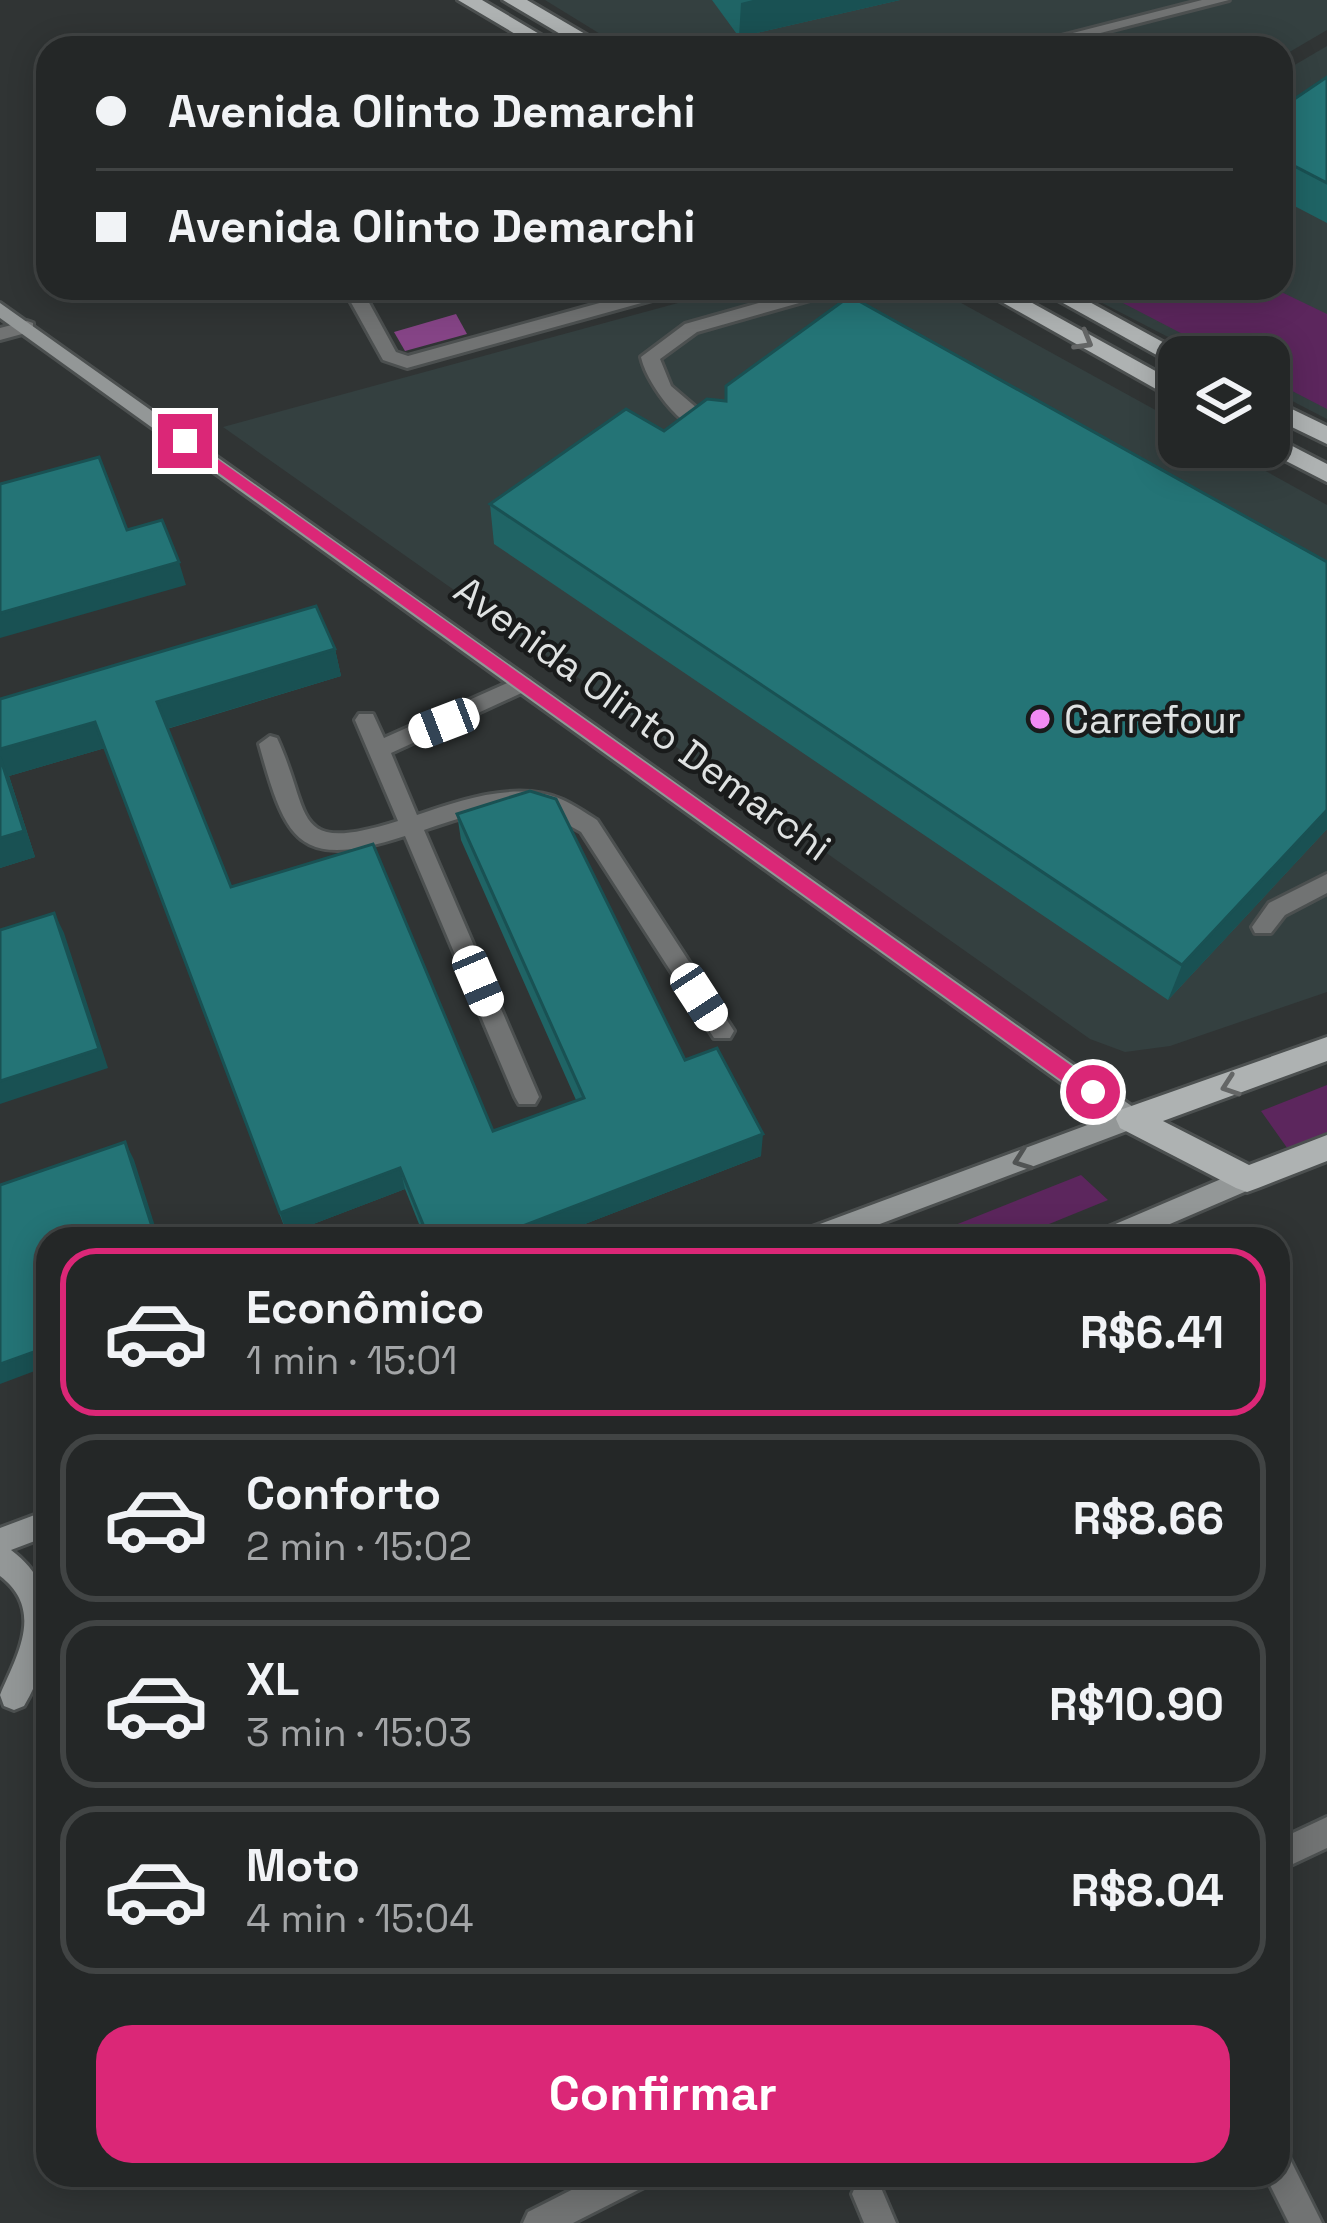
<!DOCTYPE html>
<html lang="pt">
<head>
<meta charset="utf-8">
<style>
	body { margin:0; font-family:"Space Grotesk",sans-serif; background:#303333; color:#f1f3f6; height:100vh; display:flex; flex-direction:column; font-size:45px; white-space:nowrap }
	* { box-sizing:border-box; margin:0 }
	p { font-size:39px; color:#a3a5a7 }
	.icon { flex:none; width:66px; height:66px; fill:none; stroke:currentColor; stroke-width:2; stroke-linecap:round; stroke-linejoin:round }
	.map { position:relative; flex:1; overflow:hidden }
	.side { position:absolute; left:36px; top:1227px; width:1254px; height:960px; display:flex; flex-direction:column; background:#242727; border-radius:36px; box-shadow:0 6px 30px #0003,0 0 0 3px #414444 }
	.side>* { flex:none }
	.hud { position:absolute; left:36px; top:36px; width:1257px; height:264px; border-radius:36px; box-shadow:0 6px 30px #0003,0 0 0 3px #414444; display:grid; align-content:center; height:264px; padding:0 60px; background:#242727 }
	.controls { position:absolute; left:1158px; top:336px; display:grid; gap:24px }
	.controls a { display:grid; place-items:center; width:132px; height:132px; border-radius:24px; background:#242727; box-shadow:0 6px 30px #0003,0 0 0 3px #414444; font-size:60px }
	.end { position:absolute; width:54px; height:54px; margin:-27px; border:15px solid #db2777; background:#fff; box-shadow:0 0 0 6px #fff }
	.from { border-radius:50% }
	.car { position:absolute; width:36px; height:72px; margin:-36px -18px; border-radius:15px; box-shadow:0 0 9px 3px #0007; background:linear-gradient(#fff 24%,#345 0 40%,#fff 0 76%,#345 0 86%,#fff 0) }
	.hud b { display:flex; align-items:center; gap:42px; height:114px; font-size:45px }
	.hud b+b { border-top:3px solid #414444 }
	.hud i { width:30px; height:30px; background:#f1f3f6 }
	ul { padding:21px 0 0; list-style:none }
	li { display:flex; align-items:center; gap:36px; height:168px; margin:0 24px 18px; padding:0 36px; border:6px solid #414444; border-radius:36px }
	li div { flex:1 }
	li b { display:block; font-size:45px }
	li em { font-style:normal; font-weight:800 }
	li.on { border-color:#db2777 }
	li>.icon { width:108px; height:108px; stroke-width:1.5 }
	.cta { display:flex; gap:24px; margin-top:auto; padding:24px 60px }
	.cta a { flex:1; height:138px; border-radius:36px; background:#db2777; color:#fff; font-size:48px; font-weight:800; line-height:138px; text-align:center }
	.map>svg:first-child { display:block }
	.built { fill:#344040 }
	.green { fill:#5c265d }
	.water { fill:#854486 }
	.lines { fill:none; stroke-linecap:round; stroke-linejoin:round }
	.lane-casing { stroke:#4c5050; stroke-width:6 }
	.street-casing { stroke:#4c5050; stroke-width:6 }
	.secondary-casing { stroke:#4c5050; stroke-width:6 }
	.primary-casing { stroke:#4c5050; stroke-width:6 }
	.lane { fill:#717373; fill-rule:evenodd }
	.street { fill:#717373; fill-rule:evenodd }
	.secondary { fill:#939797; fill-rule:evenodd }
	.primary { fill:#aeb2b2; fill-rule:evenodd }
	.wall { fill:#1f6465 }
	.shaded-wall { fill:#195153 }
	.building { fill:#247476; stroke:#195153; stroke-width:3 }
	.oneway { stroke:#646666 }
	.oneway2 { stroke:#505353 }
	.route { fill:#db2777 }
	.poi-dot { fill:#f28af3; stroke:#191b1b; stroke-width:4.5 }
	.labels { text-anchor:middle; stroke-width:9; stroke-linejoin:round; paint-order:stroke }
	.street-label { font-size:39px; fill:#dfe2e2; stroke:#191b1b }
	.poi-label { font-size:39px; fill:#dfe2e2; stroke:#191b1b; text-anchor:start }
</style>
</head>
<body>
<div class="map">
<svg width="1327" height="2223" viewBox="0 0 1327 2223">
	<rect width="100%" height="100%" fill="#303434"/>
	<!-- built -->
	<path class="built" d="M 545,0 L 1327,0 L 1327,30 L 1281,57 L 1281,48 L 623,48 Z
		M 1327,46 L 1327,419 L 1269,389 L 1269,357 L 1207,357 L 1073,288 L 1281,288 L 1281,73 Z
		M 733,288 L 934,288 L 1179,423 L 1179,447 L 1222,447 L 1327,505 L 1327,992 L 1170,1046 L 1125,1052 L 1090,1039 L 223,427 Z"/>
	<!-- green -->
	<path class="green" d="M 1094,288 L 1273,288 L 1327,314 L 1327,409 L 1269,379 L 1269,357 L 1227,357 Z
		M 1327,1085 L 1327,1137 L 1290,1152 L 1261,1111 Z
		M 1081,1175 L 1108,1200 L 1012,1239 L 920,1239 Z"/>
	<!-- water -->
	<path class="water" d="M 456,314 L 467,334 L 405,351 L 394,332 Z"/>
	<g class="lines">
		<defs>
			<path id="lane" d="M 1202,0 L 1229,0 L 1042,48 L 1014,48 Z
				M 343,288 L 361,288 L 396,352 L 408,356 L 654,288 L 684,288 L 681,292 L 407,368 L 383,360 Z
				M 812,288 L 841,288 L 838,292 L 697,332 L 660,359 L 671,386 L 719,427 L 719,435 C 687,439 647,385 641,357 L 685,324 Z
				M 523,676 L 530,679 L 533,684 L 530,689 L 391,753 L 417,815 C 460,800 518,780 563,800 C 574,805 586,813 597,820 L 734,1031 L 730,1038 L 714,1038 L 581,832 C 523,797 486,809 424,830 L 539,1097 L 535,1104 L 519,1104 L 515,1097 L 405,836 C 297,871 286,841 259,744 L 270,736 L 277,738 C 313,816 289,855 398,821 L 355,720 L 359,714 L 373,714 L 384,738 Z
				M 1327,874 L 1327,893 L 1285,915 L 1271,933 L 1255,933 L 1252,927 L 1269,903 Z
				M 868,2178 L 879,2183 L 896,2223 L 864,2223 L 852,2194 L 857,2183 Z"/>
			<path id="street" d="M 27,321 L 33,323 L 33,331 L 0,340 L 0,328 Z
				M 1327,1817 L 1327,1848 L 1278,1871 L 1278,1840 Z
				M 1278,2152 L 1289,2157 L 1322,2223 L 1289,2223 L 1265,2175 L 1278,2175 Z
				M 601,2175 L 651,2175 L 646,2186 L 573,2223 L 523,2223 L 528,2212 Z"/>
			<path id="secondary" d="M 0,303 L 1140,1112 L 1143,1119 L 1140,1126 L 840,1239 L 798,1239 L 801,1231 L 1109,1117 L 0,318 Z
				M 1247,1168 L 1256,1171 L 1259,1179 L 1256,1187 L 1135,1239 L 1096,1239 L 1099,1231 Z
				M 48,1510 L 48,1536 L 11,1550 C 66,1591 55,1653 24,1706 L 14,1710 L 4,1706 L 0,1695 C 17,1655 45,1610 0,1576 L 0,1528 Z"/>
			<path id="primary" d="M 458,0 L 482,0 L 563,48 L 539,48 Z
				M 503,0 L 527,0 L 609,48 L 584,48 Z
				M 977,288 L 1005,288 L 1179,384 L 1179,402 Z
				M 1036,288 L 1064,288 L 1190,357 L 1179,357 L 1179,365 L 1171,363 Z
				M 1269,398 L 1327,426 L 1327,444 L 1269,416 Z
				M 1269,434 L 1327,464 L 1327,482 L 1261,448 L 1269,447 Z
				M 1327,1037 L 1327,1061 L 1163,1121 L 1249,1165 L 1327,1135 L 1327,1161 L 1258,1188 L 1247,1192 L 1236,1188 L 1120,1128 L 1116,1119 L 1120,1110 Z"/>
		</defs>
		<!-- lane casing -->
		<use href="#lane" class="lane-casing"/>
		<!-- street casing -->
		<use href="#street" class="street-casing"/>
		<!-- secondary casing -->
		<use href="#secondary" class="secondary-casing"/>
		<!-- primary casing -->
		<use href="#primary" class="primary-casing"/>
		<!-- lane -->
		<use href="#lane" class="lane"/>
		<!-- street -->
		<use href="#street" class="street"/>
		<!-- secondary -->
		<use href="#secondary" class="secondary"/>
		<!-- primary -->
		<use href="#primary" class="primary"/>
	</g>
	<!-- wall -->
	<path class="wall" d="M 712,0 L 900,0 L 739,37 Z
		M 1327,77 L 1327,223 L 1281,199 L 1281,108 Z
		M 726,386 L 1327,829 L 1168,1000 L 494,544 L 490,504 L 664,431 L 725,401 Z
		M 335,649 L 341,676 L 167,729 L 231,887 L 493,1131 L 576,1100 L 461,840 L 457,814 L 685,1060 L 761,1156 L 546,1239 L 425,1239 L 405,1189 L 287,1234 L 105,748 L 9,776 L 35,857 L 0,868 L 0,699 Z"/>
	<!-- shaded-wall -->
	<path class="shaded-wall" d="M 753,0 L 900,0 L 739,37 L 741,3 Z
		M 179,562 L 186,585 L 0,638 L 0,613 Z
		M 335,649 L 341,676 L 166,729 L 157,702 Z
		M 95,722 L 105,748 L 9,776 L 35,857 L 0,868 L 0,749 Z
		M 1327,810 L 1327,829 L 1168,1000 L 1182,965 Z
		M 54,913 L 64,933 L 108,1068 L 0,1104 L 0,1081 Z
		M 763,1134 L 761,1156 L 546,1239 L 489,1239 Z
		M 125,1142 L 134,1160 L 159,1239 L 156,1239 Z
		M 400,1168 L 405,1189 L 287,1234 L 280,1213 Z
		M 48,1347 L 48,1366 L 0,1384 L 0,1364 Z"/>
	<!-- building -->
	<path class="building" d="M 1327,77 L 1327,183 L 1281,159 L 1281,108 Z
		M 850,296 L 1327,562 L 1327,810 L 1182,965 L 490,504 L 626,409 L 664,431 L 707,399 L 726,401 L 726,386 Z
		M 99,457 L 127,530 L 162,520 L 179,562 L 0,613 L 0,484 Z
		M 316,606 L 335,649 L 157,702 L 231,887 L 373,844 L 493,1131 L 584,1098 L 457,814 L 530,791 L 556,799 L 685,1060 L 717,1048 L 763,1134 L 489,1239 L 429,1239 L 400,1168 L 280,1213 L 95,722 L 0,749 L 0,699 Z
		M 0,757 L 24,831 L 0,838 Z
		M 54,913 L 99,1049 L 0,1081 L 0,930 Z
		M 125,1142 L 156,1239 L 48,1239 L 48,1347 L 0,1364 L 0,1185 Z"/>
	<!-- one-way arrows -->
	<defs><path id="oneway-chevron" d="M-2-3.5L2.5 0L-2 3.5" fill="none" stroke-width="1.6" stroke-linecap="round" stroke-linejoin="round" transform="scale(3)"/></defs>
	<g class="oneway">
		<use href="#oneway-chevron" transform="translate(1084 341) rotate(30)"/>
		<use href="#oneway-chevron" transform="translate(1230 1086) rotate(161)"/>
	</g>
	<use class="oneway2" href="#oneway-chevron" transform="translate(1022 1160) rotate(160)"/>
	<!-- route -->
	<path class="route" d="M 185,436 L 1100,1086 L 1100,1098 L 1086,1098 L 180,445 Z"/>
	<!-- markers -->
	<circle class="poi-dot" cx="1040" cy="719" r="12"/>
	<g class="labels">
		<!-- street labels -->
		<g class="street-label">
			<text transform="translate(643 718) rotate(36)" y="14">Avenida Olinto Demarchi</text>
		</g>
		<!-- poi labels -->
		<g class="poi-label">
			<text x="1064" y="733">Carrefour</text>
		</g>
	</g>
</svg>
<div class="controls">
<a><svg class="icon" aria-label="layers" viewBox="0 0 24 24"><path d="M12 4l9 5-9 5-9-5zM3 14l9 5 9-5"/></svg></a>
</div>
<i class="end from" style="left:1093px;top:1092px"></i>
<i class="end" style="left:185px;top:441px"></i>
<i class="car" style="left:444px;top:723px;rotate:249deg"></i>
<i class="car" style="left:478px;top:981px;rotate:157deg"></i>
<i class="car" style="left:699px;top:997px;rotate:147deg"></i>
<div class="hud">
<b><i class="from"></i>Avenida Olinto Demarchi</b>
<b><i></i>Avenida Olinto Demarchi</b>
</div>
<section class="side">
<ul>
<li class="on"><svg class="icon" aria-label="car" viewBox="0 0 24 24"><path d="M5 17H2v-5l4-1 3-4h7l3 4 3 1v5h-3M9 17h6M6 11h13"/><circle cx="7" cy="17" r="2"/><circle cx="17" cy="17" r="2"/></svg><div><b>Econômico</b><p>1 min · 15:01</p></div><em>R$6.41</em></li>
<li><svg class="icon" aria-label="car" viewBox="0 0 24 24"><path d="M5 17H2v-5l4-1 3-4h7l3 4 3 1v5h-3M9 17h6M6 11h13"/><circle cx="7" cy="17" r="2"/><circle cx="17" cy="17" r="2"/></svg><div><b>Conforto</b><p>2 min · 15:02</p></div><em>R$8.66</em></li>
<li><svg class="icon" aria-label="car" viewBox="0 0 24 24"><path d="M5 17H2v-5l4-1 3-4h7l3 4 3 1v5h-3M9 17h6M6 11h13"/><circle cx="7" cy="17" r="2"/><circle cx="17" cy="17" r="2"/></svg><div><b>XL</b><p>3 min · 15:03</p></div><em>R$10.90</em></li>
<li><svg class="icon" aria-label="car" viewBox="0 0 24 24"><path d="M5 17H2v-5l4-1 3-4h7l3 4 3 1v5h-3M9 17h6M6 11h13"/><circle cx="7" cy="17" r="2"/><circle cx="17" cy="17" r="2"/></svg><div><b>Moto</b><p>4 min · 15:04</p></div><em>R$8.04</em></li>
</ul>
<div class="cta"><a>Confirmar</a></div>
</section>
</div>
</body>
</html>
